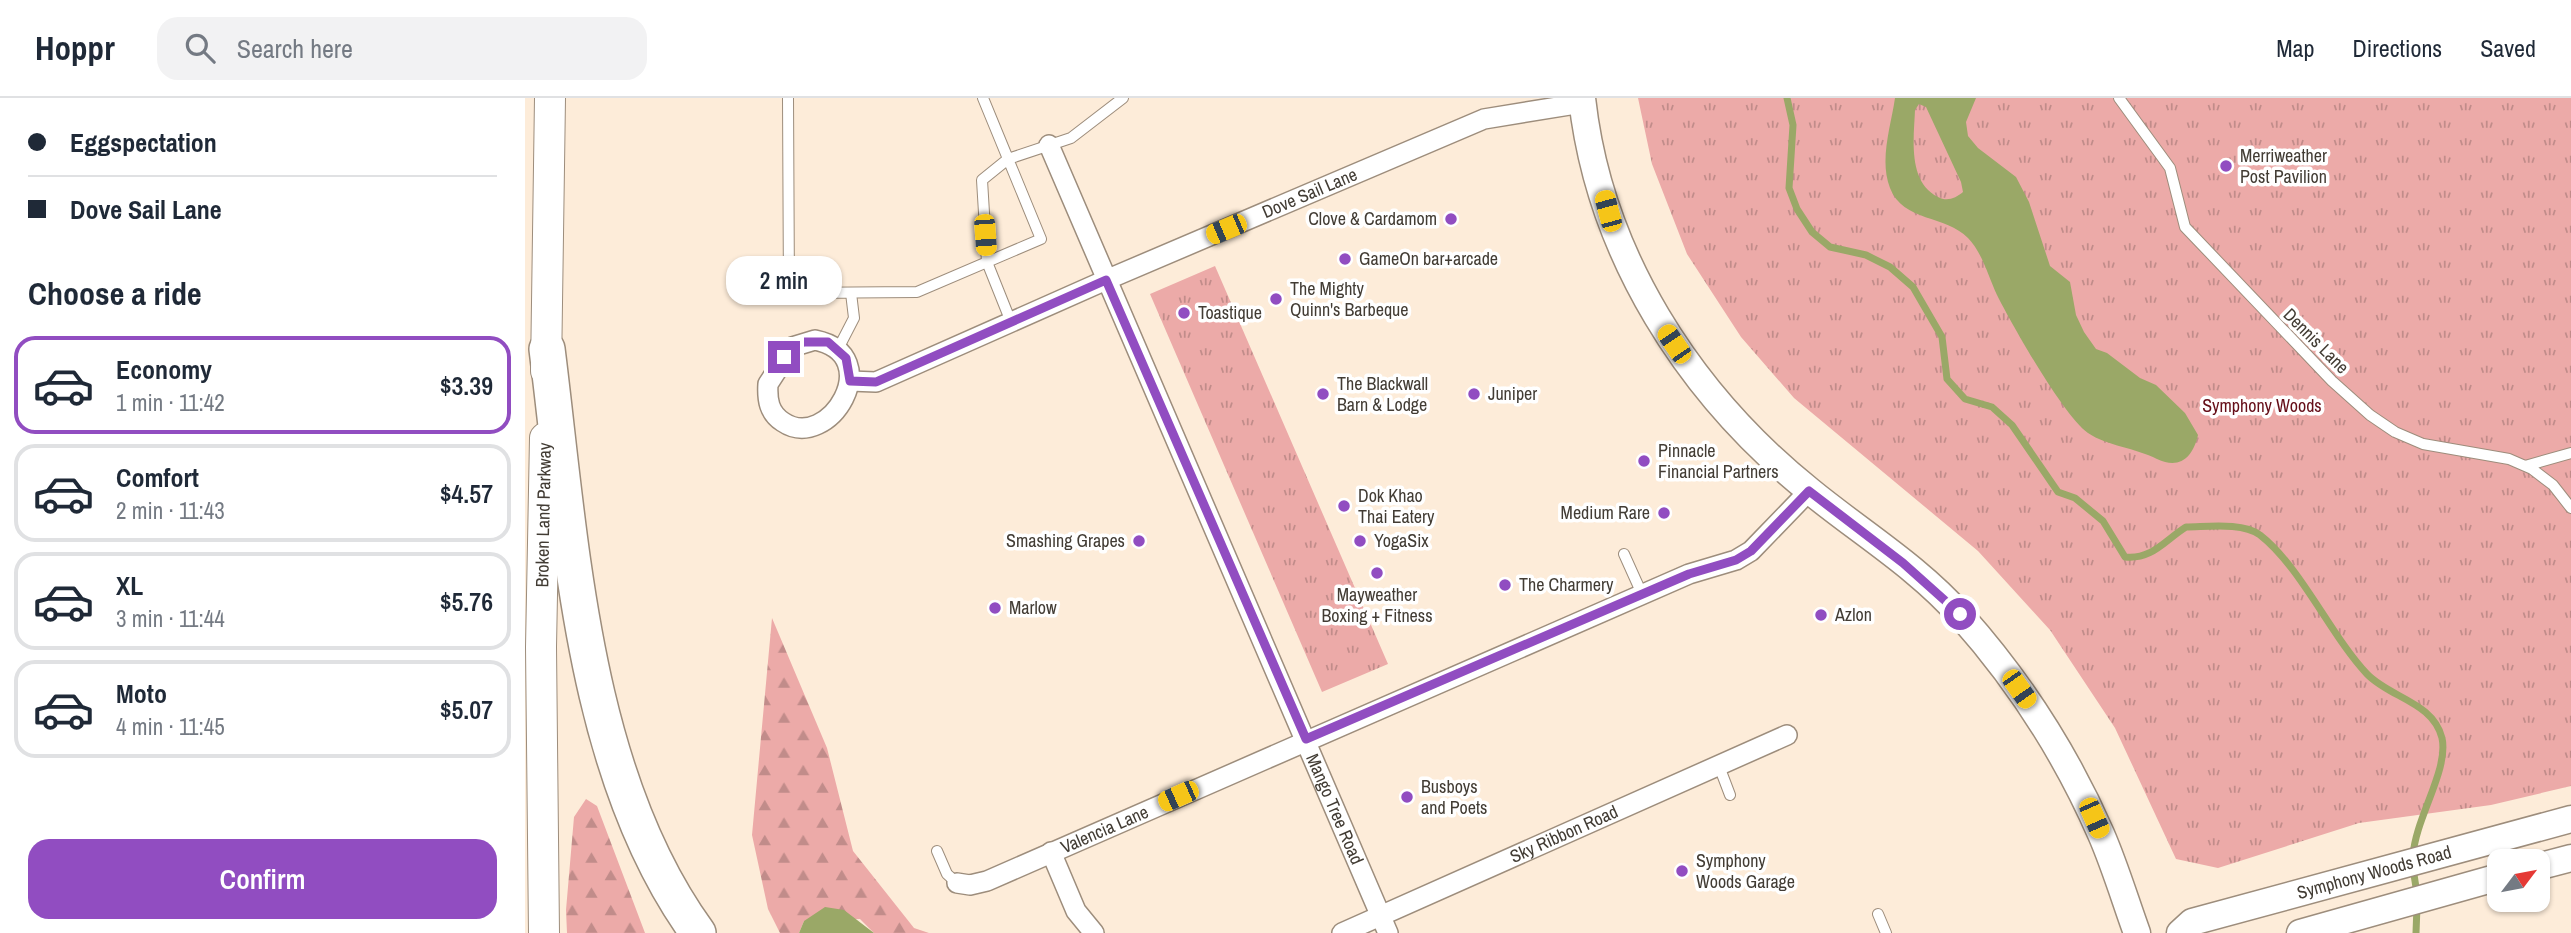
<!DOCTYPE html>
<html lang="en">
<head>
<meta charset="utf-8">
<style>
	body { margin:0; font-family:"Archivo Narrow",sans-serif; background:#f2f2f3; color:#1f2937; height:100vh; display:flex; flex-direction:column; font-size:26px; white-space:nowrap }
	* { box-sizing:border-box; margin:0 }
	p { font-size:23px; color:#747a83 }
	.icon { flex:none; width:38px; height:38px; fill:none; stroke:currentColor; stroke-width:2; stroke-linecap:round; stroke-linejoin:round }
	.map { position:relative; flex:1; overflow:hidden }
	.sheet { display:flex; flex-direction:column; background:#fff; width:525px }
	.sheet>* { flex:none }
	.hud { display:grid; align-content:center; height:154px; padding:0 28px; background:#fff }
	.needle { width:46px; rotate:58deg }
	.tools { position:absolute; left:1962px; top:751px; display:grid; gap:14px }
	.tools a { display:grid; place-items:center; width:63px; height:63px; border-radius:14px; background:#fff; box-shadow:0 2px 5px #0004; font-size:35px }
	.end { position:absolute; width:32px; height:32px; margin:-16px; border:9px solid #914dc1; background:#fff; box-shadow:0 0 0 4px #fff }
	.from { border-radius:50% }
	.bubble { position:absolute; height:49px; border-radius:21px; background:#fff; box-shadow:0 2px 5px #0004; font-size:23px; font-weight:600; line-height:49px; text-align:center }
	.car { position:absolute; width:21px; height:42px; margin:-21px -10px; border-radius:9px; box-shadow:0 0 5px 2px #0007; background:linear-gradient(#f5c518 24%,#345 0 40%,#f5c518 0 76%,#345 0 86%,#f5c518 0) }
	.hud b { display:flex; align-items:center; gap:24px; height:66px; font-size:26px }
	.hud b+b { border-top:2px solid #e0e1e3 }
	.hud i { width:18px; height:18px; background:#1f2937 }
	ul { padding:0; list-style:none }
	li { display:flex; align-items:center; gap:21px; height:98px; margin:0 14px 10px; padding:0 14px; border:4px solid #e0e1e3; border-radius:21px }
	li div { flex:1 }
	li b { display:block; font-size:26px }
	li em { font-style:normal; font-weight:600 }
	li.selected { border-color:#914dc1 }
	li>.icon { width:63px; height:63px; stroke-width:1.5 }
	h2 { padding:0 28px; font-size:32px; line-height:84px }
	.primary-button { display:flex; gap:14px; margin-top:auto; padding:14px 28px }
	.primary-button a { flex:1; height:80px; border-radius:21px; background:#914dc1; color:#fff; font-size:28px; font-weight:600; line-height:80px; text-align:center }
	header { display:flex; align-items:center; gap:42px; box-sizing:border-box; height:98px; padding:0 35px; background:#fff; border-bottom:2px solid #e0e1e3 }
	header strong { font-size:33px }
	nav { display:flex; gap:38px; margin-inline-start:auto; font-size:24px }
	.search { width:490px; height:63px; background:#f2f2f3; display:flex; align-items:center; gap:18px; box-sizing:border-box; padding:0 24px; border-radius:21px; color:#747a83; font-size:26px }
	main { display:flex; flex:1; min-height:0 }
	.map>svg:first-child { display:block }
	.forest { fill:url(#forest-firs) }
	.park { fill:url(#park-tufts) }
	.water { fill:#9aa867; fill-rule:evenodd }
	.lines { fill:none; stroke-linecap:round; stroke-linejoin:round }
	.stream { stroke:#9aa867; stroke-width:7 }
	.lane-casing { stroke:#9d8d7c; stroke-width:12 }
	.street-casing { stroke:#9d8d7c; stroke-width:22 }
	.secondary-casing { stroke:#9d8d7c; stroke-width:29 }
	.primary-casing { stroke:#9d8d7c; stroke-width:32 }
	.highway-casing { stroke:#9d8d7c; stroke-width:38 }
	.lane { stroke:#fff; stroke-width:10 }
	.street { stroke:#fff; stroke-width:19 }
	.secondary { stroke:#fff; stroke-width:26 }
	.primary { stroke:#fff; stroke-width:30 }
	.highway { stroke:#fff; stroke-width:35 }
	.route { stroke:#914dc1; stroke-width:9 }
	.poi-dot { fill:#914dc1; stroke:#fff; stroke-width:2.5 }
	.labels { text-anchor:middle; stroke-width:7; stroke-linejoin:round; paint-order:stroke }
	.poi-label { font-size:18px; fill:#423c34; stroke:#fff; text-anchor:start }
	.street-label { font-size:18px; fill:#423c34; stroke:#fff }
	.park-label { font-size:18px; fill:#650e18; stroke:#fff }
</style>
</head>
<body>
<header>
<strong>Hoppr</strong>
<div class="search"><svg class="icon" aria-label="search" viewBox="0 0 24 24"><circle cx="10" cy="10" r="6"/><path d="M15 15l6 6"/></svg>Search here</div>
<nav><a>Map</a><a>Directions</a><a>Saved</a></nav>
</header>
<main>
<section class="sheet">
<div class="hud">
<b><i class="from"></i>Eggspectation</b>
<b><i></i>Dove Sail Lane</b>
</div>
<h2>Choose a ride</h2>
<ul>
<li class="selected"><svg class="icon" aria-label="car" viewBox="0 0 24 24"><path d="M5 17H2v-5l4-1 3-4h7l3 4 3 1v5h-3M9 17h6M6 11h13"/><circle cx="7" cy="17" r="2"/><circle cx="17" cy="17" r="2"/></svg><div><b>Economy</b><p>1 min · 11:42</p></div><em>$3.39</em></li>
<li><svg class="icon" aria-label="car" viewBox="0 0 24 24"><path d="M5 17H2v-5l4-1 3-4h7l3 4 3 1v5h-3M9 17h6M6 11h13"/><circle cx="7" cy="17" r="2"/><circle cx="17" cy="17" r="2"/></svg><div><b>Comfort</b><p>2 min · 11:43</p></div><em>$4.57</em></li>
<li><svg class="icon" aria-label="car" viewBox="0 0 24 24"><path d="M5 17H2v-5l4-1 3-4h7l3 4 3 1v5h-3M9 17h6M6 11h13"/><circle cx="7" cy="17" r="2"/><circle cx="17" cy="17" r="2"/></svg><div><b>XL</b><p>3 min · 11:44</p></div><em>$5.76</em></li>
<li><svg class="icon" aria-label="car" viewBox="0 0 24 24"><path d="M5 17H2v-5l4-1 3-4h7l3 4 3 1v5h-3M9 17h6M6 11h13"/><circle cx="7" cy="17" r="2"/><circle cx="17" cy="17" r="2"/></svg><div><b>Moto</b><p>4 min · 11:45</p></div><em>$5.07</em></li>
</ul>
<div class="primary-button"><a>Confirm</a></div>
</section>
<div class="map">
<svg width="2046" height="835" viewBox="0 0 2046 835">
	<defs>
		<pattern id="forest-firs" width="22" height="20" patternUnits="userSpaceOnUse" patternTransform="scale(1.75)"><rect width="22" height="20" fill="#ecaaa8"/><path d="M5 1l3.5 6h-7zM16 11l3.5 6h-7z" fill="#c18c8a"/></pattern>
		<pattern id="park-tufts" width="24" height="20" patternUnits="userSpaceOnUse" patternTransform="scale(1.75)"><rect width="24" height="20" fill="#ecaaa8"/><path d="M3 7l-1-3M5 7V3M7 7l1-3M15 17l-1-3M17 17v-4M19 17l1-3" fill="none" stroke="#c18c8a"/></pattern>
	</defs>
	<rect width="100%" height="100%" fill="#fdecd9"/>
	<!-- forest -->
	<path class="forest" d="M 247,520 L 302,650 L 328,753 L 389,830 L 404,835 L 349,835 L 335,821 L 279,823 L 274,835 L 255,835 L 243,811 L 227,737 Z
		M 61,701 L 72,708 L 120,835 L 42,835 L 41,812 L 49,719 Z"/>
	<!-- park -->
	<path class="park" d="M 1113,0 L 2046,0 L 2046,688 L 1966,707 L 1834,725 L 1693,770 L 1651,761 L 1590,630 L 1525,532 L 1453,453 L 1269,300 L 1216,239 L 1162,156 L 1127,66 Z
		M 690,168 L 863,566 L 797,594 L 625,196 Z"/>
	<!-- water -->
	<path class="water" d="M 1370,0 L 1451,0 L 1441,24 L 1443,38 L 1453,50 L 1491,79 L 1504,104 L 1525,168 L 1545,184 L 1551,217 L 1559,234 L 1571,251 L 1582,255 L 1615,280 L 1631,287 L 1660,315 L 1673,337 C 1668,359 1655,372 1632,361 C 1611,350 1582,348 1563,335 C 1538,317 1487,227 1472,197 C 1464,180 1457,154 1443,140 C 1421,117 1378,124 1365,90 C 1354,62 1366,28 1370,0 ZM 1394,6 L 1401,9 L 1436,84 L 1438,94 C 1431,100 1422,104 1413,99 C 1382,84 1389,39 1390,12 Z
		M 300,809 L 319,812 L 349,835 L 274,835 L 279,823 Z"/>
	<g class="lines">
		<!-- stream -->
		<path class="stream" d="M 1262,0 L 1268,27 L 1264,90 L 1272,111 L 1287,134 L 1305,149 L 1341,157 L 1365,169 L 1388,189 L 1417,239 L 1422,281 L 1440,301 L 1467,309 L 1487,327 L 1533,394 L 1550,400 L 1578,423 L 1600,459 C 1627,462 1640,442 1661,429 C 1682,429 1717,424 1735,437 C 1776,469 1806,538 1842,576 C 1865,600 1908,604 1917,640 C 1924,672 1890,721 1888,758
			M 1888,770 L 1892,796
			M 1891,835 L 1892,808"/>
		<defs>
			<path id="lane" d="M 263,0 L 264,195 L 392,194 L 516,141 L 458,0
				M 1594,0 L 1645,70 L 1660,129 L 1807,283 L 1845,317 L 1870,334 L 1898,346 L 1984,361 L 2007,371 L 2028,387 L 2046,410
				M 486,224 L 462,164 L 457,82 L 483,61 L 546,40 L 598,0
				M 313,251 L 329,220 L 326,195
				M 2000,368 L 2046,355
				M 1099,456 L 1117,496
				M 1194,668 L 1205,697
				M 412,753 L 422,776 L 432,785
				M 1353,816 L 1361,835"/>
			<g id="street">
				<path id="s1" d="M 524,47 L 863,835"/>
				<path d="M 290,242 C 363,257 304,355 258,324 C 244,315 242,302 243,286 L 267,249 Z"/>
				<path id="s2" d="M 325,283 L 351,284 L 581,182 L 959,21 L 1057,5"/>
				<path d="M 526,754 L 551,813 L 569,835"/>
				<path id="s3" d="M 432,785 L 445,787 L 462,783 L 1164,476 L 1211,462 L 1226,453 L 1284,393"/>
				<path id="s4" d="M 817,835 L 1262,637"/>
			</g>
			<g id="secondary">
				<path d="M 1057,0 C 1074,156 1164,296 1285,393 C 1335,434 1393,469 1436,518 C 1494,583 1541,656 1576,736 C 1590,768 1600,802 1612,835"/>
				<path d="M 2012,769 L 2046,760"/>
				<path id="s5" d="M 1655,835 L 1667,824 L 2046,721"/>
				<path d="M 1775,835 L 1974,779"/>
			</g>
			<g id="primary">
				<path d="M 21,273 L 25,0"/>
				<path id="s6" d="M 19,835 L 16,549 L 20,340"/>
			</g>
			<path id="highway" d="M 22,251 C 46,441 57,676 173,835"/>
		</defs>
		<!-- lane casing -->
		<use href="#lane" class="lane-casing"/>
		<!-- street casing -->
		<use href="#street" class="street-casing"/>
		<!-- secondary casing -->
		<use href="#secondary" class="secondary-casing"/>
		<!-- primary casing -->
		<use href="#primary" class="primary-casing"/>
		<!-- highway casing -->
		<use href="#highway" class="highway-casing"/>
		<!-- lane -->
		<use href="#lane" class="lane"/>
		<!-- street -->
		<use href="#street" class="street"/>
		<!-- secondary -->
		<use href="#secondary" class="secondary"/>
		<!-- primary -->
		<use href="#primary" class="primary"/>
		<!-- highway -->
		<use href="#highway" class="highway"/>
	</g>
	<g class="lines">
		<!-- route -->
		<path class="route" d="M 259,259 L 278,244 L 303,244 L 321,260 L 325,283 L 351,284 L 581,182 L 781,641 L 1164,476 L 1211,462 L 1226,453 L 1284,393 L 1378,465 L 1435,516"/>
	</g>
	<!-- markers -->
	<g class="poi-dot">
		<circle cx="1701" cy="68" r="7"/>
		<circle cx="926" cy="121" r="7"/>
		<circle cx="820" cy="161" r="7"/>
		<circle cx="751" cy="201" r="7"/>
		<circle cx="659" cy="215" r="7"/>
		<circle cx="798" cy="296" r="7"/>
		<circle cx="949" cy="296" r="7"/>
		<circle cx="1119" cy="363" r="7"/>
		<circle cx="819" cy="408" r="7"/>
		<circle cx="1139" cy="415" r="7"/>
		<circle cx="614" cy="443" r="7"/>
		<circle cx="835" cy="443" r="7"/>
		<circle cx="852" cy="475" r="7"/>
		<circle cx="980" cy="487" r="7"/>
		<circle cx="470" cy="510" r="7"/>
		<circle cx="1296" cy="517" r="7"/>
		<circle cx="882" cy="699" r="7"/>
		<circle cx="1157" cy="773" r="7"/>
	</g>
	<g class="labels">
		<!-- poi labels -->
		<g class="poi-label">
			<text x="1715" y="64">Merriweather<tspan x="1715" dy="21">Post Pavilion</tspan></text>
			<text x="912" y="127" text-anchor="end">Clove &amp; Cardamom</text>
			<text x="834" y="167">GameOn bar+arcade</text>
			<text x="765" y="197">The Mighty<tspan x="765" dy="21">Quinn's Barbeque</tspan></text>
			<text x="673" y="221">Toastique</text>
			<text x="812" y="292">The Blackwall<tspan x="812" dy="21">Barn &amp; Lodge</tspan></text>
			<text x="963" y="302">Juniper</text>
			<text x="1133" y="359">Pinnacle<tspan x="1133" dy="21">Financial Partners</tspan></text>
			<text x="833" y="404">Dok Khao<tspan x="833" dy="21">Thai Eatery</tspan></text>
			<text x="1125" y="421" text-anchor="end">Medium Rare</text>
			<text x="600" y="449" text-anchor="end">Smashing Grapes</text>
			<text x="849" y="449">YogaSix</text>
			<text x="994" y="493">The Charmery</text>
			<text x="852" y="503" text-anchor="middle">Mayweather<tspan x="852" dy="21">Boxing + Fitness</tspan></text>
			<text x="484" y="516">Marlow</text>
			<text x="1310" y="523">Azlon</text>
			<text x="896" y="695">Busboys<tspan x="896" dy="21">and Poets</tspan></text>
			<text x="1171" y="769">Symphony<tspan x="1171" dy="21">Woods Garage</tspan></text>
		</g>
		<!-- street labels -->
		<g class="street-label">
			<text dy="6" stroke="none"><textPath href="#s2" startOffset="499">Dove Sail Lane</textPath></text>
			<text transform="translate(1791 243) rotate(45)" y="6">Dennis Lane</text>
			<text dy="6" stroke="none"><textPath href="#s6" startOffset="418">Broken Land Parkway</textPath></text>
			<text dy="6" stroke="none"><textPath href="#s1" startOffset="723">Mango Tree Road</textPath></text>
			<text dy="6" stroke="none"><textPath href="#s3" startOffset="159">Valencia Lane</textPath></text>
			<text dy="6" stroke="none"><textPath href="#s4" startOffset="243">Sky Ribbon Road</textPath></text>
			<text dy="6" stroke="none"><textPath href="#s5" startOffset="205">Symphony Woods Road</textPath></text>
		</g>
		<!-- park labels -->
		<g class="park-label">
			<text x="1737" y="314">Symphony Woods</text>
		</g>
	</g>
</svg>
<div class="tools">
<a><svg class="needle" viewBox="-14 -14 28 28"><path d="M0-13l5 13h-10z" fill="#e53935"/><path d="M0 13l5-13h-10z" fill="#747a83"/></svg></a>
</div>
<i class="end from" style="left:1435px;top:516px"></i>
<i class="end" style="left:259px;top:259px"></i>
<div class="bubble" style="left:201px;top:158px;width:116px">2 min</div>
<i class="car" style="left:1083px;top:113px;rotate:345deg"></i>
<i class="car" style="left:701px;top:131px;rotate:247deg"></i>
<i class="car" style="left:460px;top:137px;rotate:176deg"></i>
<i class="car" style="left:1149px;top:246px;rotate:326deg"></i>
<i class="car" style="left:1494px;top:591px;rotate:145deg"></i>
<i class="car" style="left:653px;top:698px;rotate:246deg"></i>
<i class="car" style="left:1569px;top:720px;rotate:156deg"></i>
</div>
</main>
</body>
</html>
